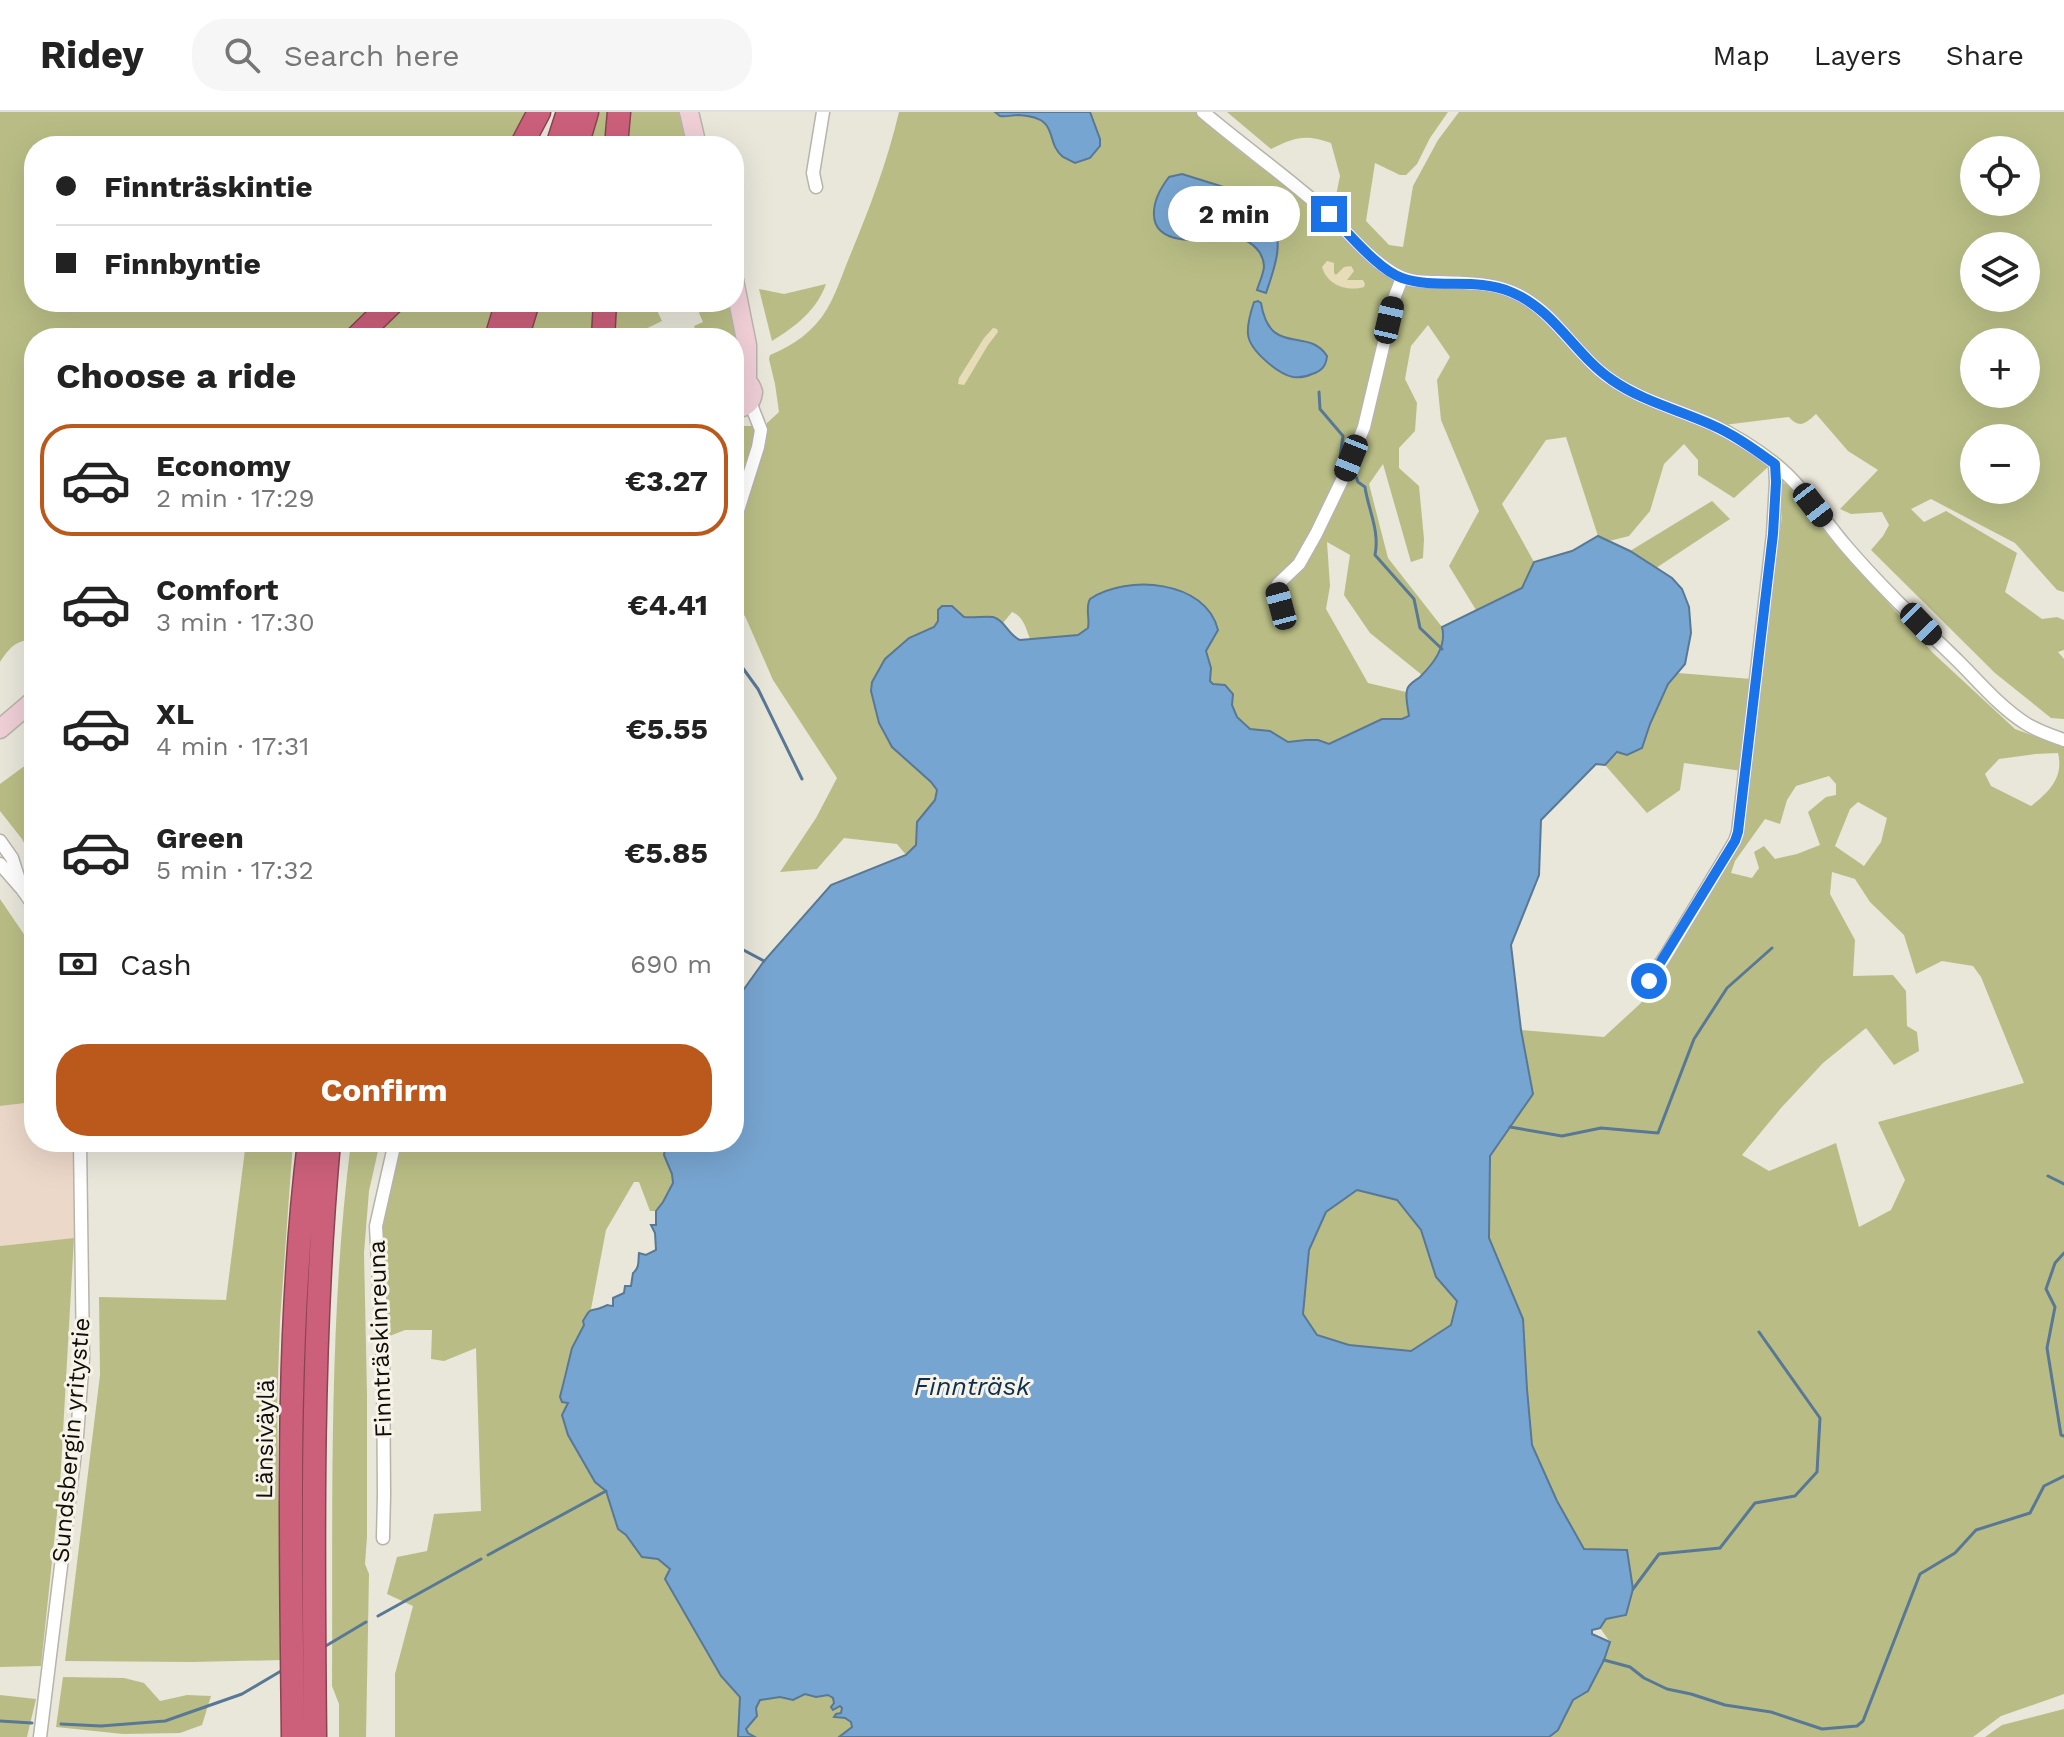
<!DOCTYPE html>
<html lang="en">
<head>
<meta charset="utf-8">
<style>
	body { margin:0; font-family:"Work Sans",sans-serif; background:#f6f6f6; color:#222; height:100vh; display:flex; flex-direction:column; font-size:30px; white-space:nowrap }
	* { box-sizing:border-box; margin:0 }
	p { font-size:26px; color:#767676 }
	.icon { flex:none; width:44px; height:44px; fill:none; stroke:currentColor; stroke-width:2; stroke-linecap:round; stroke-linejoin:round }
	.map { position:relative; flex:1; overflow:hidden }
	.sheet { position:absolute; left:24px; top:216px; width:720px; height:824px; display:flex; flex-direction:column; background:#fff; border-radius:32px; box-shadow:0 8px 32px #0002 }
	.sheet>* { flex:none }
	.top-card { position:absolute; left:24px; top:24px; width:720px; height:176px; border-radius:32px; box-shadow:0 8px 32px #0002; display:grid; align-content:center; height:176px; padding:0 32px; background:#fff }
	.buttons { position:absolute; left:1960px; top:24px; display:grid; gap:16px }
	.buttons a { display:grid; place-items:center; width:80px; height:80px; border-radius:50%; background:#fff; box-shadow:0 8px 32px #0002; font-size:40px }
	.end { position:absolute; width:36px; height:36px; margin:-18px; border:10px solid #1a73e8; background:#fff; box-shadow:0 0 0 4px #fff }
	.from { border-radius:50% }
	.bubble { position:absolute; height:56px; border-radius:28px; background:#fff; box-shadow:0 8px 32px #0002; font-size:26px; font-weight:700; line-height:56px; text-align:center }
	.car { position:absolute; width:24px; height:48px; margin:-24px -12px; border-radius:10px; box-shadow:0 0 6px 2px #0007; background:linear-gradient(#222 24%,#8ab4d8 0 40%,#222 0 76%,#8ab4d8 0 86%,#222 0) }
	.top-card b { display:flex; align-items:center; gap:28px; height:76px; font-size:30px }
	.top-card b+b { border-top:2px solid #e0e0e0 }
	.top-card i { width:20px; height:20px; background:#222 }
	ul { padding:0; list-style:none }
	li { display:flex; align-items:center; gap:24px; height:112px; margin:0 16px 12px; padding:0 16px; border:4px solid transparent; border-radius:32px }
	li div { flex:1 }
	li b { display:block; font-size:30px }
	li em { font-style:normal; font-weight:700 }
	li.selected { border-color:#bb591d }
	li>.icon { width:72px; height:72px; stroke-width:1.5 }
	h2 { padding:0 32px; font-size:36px; line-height:96px }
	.pay { display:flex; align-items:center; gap:20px; height:88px; padding:0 32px; font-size:30px }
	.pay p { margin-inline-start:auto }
	.cta { display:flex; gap:16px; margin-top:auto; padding:16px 32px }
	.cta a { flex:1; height:92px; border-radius:32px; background:#bb591d; color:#fff; font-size:32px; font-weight:700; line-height:92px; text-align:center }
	header { display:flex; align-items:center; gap:48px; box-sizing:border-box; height:112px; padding:0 40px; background:#fff; border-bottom:2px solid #e0e0e0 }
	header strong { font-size:38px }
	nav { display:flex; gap:44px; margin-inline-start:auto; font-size:28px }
	.search { width:560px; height:72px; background:#f6f6f6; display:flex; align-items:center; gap:20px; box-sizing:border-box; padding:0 28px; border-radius:32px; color:#767676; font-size:30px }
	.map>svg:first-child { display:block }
	.industrial { fill:#ecd8c9 }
	.green { fill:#b9bd85; fill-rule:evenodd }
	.sand { fill:#e6dcb7 }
	.water { fill:#77a5d1; stroke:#587895; stroke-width:2; fill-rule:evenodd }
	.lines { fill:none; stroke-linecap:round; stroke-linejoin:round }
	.stream { stroke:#587895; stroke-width:3 }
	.street-casing { stroke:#b8b4aa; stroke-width:15 }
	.secondary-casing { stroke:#b8b4aa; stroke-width:21 }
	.highway-casing { stroke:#8a4353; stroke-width:25 }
	.street { stroke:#fff; stroke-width:12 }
	.secondary { stroke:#f0cfd7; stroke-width:18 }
	.highway { stroke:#cc607b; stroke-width:22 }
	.route { stroke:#1a73e8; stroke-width:10 }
	.labels { text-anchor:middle; stroke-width:6; stroke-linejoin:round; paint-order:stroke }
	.street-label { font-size:24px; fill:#0f0e0a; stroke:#f7f3e8 }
	.water-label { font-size:26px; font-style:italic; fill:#0c2f4d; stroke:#f7f3e8 }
</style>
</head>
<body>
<header>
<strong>Ridey</strong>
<div class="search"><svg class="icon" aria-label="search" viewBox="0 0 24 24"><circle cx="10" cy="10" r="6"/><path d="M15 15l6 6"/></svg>Search here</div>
<nav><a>Map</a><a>Layers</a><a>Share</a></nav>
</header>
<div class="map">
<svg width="2064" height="1625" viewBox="0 0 2064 1625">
	<rect width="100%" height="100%" fill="#e9e6da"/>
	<!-- industrial -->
	<path class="industrial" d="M 34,990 L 34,1030 L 74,1030 L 74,1126 L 0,1134 L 0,994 Z"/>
	<!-- green -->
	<path class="green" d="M 0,0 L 529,0 L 510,34 L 34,34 L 34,190 L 381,190 L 344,226 L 34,226 L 34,527 C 15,529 10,535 0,550 Z
		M 599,0 L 610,0 L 608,34 L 589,34 Z
		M 624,0 L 682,0 C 685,12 690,23 683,34 L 622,34 Z
		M 899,0 L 1196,0 L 1238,38 L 1317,97 L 1308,106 L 1329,102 L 1332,103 L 1340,64 L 1331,31 C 1305,22 1295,25 1271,37 L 1227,0 L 1448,0 L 1430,26 L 1417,52 L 1406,63 L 1400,63 L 1375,51 L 1366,109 L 1389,133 L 1403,135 L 1413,74 L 1438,28 L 1459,0 L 2064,0 L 2064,480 L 2057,478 L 2015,431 L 1931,387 L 1911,397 L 1924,410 L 1946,399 L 2017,441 L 2005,480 L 2042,507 L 2057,505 L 2064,508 L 2064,538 L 2058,540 L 2064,547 L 2064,607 L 2051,606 L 1995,561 L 1871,438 L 1883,424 L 1889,413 L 1882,400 L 1851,402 L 1840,397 L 1878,358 L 1848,339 L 1816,302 C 1807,310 1800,318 1789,305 L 1716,314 L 1768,355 L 1734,386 L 1698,363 L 1698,348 L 1684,332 L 1664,352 L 1650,399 L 1629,424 L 1609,429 L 1598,424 L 1566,325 L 1546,328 L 1502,392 L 1534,450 L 1522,476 L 1476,498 L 1449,454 L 1479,399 L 1441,308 L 1437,268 L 1450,245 L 1428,213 L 1411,234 L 1405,267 L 1417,291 L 1415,319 L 1399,336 L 1399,356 L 1419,374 L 1424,427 L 1423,446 L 1411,450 L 1383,352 L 1369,372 L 1388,446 L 1442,515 C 1448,535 1434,547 1422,563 L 1370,521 L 1344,483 L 1350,443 L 1327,430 L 1330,474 L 1326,497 L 1368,571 L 1406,580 L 1410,604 L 1402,607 L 1382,607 L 1329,632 L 1318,628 L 1306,628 L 1288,630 L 1270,619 L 1250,617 L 1237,605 L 1232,593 L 1210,569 L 1211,556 L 1087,516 L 1078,523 L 1030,527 C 1026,516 1023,504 1012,500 L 1003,511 L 991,505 L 964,505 C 956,496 948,488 938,498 L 938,509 L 934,515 L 909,526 L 885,547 L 872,570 L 871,579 L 884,622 L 892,635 L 931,670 L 937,678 L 935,688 L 917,710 L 916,733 L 906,743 L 897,732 L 844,726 L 817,757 L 780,760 L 816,706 L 837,666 L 773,568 L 745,504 L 734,495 L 734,425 L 766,329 L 767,311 L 779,300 L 775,272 L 769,247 L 770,243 C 793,234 814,219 827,197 C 836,182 842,163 849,146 C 869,98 887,51 899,0 ZM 1974,38 L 2026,38 L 2026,90 L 1974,90 ZM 1974,134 L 2026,134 L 2026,186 L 1974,186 ZM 1974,230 L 2026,230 L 2026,282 L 1974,282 ZM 1974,326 L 2026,326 L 2026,378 L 1974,378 Z
		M 826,172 C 817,198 795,215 772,229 L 759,177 L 784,182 Z
		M 405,190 L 494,190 L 483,226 L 366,226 Z
		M 540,190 L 598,190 L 596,226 L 529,226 Z
		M 613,190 L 653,190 L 662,209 L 627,226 L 619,226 L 618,221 L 613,217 Z
		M 704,190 L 727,190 C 735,211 739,234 734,257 L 734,226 L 699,226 L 694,214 L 703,210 L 699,201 Z
		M 734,314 L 752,314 L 755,318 L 755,328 L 734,391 Z
		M 1780,370 L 1787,372 L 1809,402 L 1933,541 L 2015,617 L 2064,635 L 2064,1582 L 2001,1604 L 1973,1625 L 1549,1625 L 1558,1618 L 1573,1588 L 1588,1579 L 1604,1548 L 1610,1530 L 1600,1516 L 1605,1507 L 1584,1437 L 1557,1389 L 1532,1333 L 1527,1277 L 1489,1126 L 1490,1044 L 1533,982 L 1521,918 L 1604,925 L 1641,891 L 1646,880 L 1742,723 L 1752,659 L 1760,569 L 1782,405 ZM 2058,641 C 2064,665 2049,680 2031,694 L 1991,674 L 1985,662 L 1999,647 L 2035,642 ZM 1829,664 L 1836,672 L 1836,683 L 1826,685 L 1808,700 L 1820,733 L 1797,742 L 1775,747 L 1764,734 L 1754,740 L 1759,756 L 1752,766 L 1731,761 L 1735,749 L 1765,707 L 1780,712 L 1787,688 L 1796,674 ZM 1858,690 L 1887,706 L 1881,730 L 1864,754 L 1835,734 L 1850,697 ZM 1832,760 L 1855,767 L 1870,790 L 1904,823 L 1916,862 L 1942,849 L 1973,854 L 1981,865 L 2024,971 L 1878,1010 L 1905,1068 L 1891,1098 L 1859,1115 L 1836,1031 L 1769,1059 L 1742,1043 L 1781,996 L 1823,951 L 1866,916 L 1894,953 L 1919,939 L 1917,920 L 1907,914 L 1906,879 L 1893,863 L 1853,864 L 1855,828 L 1830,782 Z
		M 1712,389 L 1730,407 L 1656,456 L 1630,439 Z
		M 1678,561 L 1751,567 L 1742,659 L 1684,651 L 1680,678 L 1647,701 L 1605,653 L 1650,612 L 1668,572 Z
		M 34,647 L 34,751 L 22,727 L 0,699 L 0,672 Z
		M 0,787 L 34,837 L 34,990 L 0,994 Z
		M 246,1030 L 293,1030 L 280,1209 L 277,1294 L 282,1548 L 193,1550 L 65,1549 L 100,1263 L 99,1185 L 226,1188 Z
		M 351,1030 L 380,1030 L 369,1079 L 364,1141 L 367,1282 L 367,1425 L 365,1452 L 369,1462 L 366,1625 L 339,1625 L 339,1592 L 332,1574 C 333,1393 328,1210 351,1030 Z
		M 391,1030 L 666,1030 L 664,1043 L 672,1062 L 673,1071 L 663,1090 L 656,1099 L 650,1099 L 639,1070 L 634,1070 L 606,1118 L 591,1197 C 587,1202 587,1208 583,1215 C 571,1237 564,1260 560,1285 L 569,1290 L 562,1303 L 568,1323 L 595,1370 L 606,1379 L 618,1417 L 626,1423 L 642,1445 L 658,1447 L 670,1458 L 665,1467 L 721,1564 L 740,1585 L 738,1625 L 395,1625 L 395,1562 L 413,1494 L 387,1482 L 397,1445 L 427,1439 L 434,1402 L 481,1399 L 476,1236 L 444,1249 L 431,1247 L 432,1218 L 405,1218 L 377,1229 L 380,1130 Z
		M 1357,1078 L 1396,1088 L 1421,1118 L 1436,1165 L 1457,1189 L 1451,1213 L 1411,1239 L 1349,1233 L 1316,1223 L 1303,1202 L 1309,1138 L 1326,1100 Z
		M 74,1126 L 60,1373 L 41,1554 L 0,1555 L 0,1134 Z
		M 63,1565 L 124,1566 L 144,1571 L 160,1589 L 187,1583 L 211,1584 L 202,1613 L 180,1621 L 123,1622 L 56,1615 Z
		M 804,1582 L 816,1585 L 828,1583 L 833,1586 L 834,1597 L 841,1594 L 842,1597 L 839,1606 L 845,1606 L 851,1610 L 852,1615 L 839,1625 L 755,1625 L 748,1621 L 746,1617 L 757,1604 L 756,1596 L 759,1587 L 780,1585 L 793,1588 Z
		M 0,1583 L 36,1587 L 27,1625 L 0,1625 Z
		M 2064,1597 L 2064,1625 L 1985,1625 L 2002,1613 Z"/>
	<!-- sand -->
	<path class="sand" d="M 1327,149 L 1334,151 L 1334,161 L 1336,163 L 1344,155 L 1351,154 L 1354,159 L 1347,168 L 1363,168 L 1365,172 L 1364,175 C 1347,180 1327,173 1322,155 Z
		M 993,216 L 997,217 L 998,220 L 988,233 L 966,270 L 964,273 L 958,272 L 959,266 L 984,226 Z"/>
	<!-- water -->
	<path class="water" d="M 995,0 L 1090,0 L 1100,27 L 1100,34 L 1090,46 L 1075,51 C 1071,49 1067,47 1063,45 C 1043,28 1062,6 1019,3 C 1013,3 1006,5 1000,4 Z
		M 1182,62 L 1230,77 L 1271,102 C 1284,131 1276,152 1266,181 L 1257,178 C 1259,171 1264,161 1264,154 C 1263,134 1240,122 1223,123 C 1209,124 1194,130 1180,127 C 1142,121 1152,87 1169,65 Z
		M 1258,189 L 1261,191 C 1270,246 1308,214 1327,244 C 1326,254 1322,259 1312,262 C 1306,265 1300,266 1293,265 C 1278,262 1249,238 1248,222 C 1247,213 1251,199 1254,190 Z
		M 1598,424 L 1630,439 L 1672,466 L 1682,477 L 1689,495 L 1691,521 L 1685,552 L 1668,572 L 1650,612 L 1642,636 L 1627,643 L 1617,640 L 1605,653 L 1596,652 L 1541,708 L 1539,763 L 1511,833 L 1521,918 L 1533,982 L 1490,1044 L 1489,1126 L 1523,1207 L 1527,1277 L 1532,1333 L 1557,1389 L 1584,1437 L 1627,1438 L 1633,1477 L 1626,1503 L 1606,1507 L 1600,1516 L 1592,1518 L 1592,1522 L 1610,1530 L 1604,1548 L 1588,1579 L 1573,1588 L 1558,1618 L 1549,1625 L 839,1625 L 852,1615 L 851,1610 L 845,1606 L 834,1605 L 836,1602 L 841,1601 L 842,1596 L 840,1594 L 833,1598 L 831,1595 L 834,1591 L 833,1586 L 828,1583 L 816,1585 L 805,1582 L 793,1588 L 780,1585 L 760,1588 L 756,1596 L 757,1604 L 746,1617 L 748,1621 L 755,1625 L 738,1625 L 740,1585 L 721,1564 L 665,1467 L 670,1457 L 658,1447 L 642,1445 L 626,1423 L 618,1417 L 606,1379 L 595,1370 L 568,1323 L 562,1303 L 568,1291 L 562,1290 L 560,1285 L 572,1236 L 584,1213 L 583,1209 C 592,1193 589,1201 603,1195 C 611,1192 604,1193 613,1194 L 613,1186 L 624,1181 L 625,1174 L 631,1174 L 633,1161 C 640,1156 638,1148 639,1141 L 646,1143 L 656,1138 L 655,1121 L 651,1113 L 656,1113 L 656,1099 L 663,1090 L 673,1071 L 672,1062 L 664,1043 L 666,1030 L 734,1030 L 734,891 L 764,849 L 831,773 L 906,743 L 916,733 L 917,710 L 935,688 L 937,678 L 931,670 L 892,635 L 879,611 L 871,579 L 872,570 L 885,547 L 909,526 L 934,515 L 938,509 L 938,498 L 942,494 L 952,494 L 964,505 C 973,506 985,504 993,505 C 1005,508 1008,523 1020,528 L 1078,523 L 1088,516 C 1090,505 1085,496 1090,487 C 1127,462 1206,468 1218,518 L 1206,539 L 1211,556 L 1210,569 L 1213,572 L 1225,573 L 1233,582 L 1232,593 L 1237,605 L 1250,617 L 1270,619 L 1288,630 L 1306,628 L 1318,628 L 1329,632 L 1382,607 L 1402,607 L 1409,604 C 1408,596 1405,585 1407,578 C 1408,572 1415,569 1420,565 C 1434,551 1447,534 1442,515 L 1522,476 L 1534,450 L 1572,439 ZM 1357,1078 L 1397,1088 L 1421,1118 L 1436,1165 L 1457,1189 L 1451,1213 L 1411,1239 L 1349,1233 L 1317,1223 L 1303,1202 L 1309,1138 L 1326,1100 Z"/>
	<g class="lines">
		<!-- stream -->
		<path class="stream" d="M 1319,280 L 1320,297 L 1343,324 L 1340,345 L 1342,345
			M 1359,350 L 1354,359 L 1358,370 L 1365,375 C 1368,397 1380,419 1375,443 L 1414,487 L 1420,516 L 1442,537
			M 734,544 L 758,577 L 802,667
			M 734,833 L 764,849
			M 1510,1015 L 1562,1024 L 1601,1016 L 1658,1021 L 1694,927 L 1727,876 L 1772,836
			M 2048,1064 L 2064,1072
			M 2064,1141 L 2055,1151 L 2046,1177 L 2055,1195 L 2047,1236 L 2061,1323 L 2064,1324
			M 488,1443 L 606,1379
			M 1633,1477 L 1659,1442 L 1720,1436 L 1755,1391 L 1795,1384 L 1817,1360 L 1820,1306 L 1759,1220
			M 378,1504 L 481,1447
			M 324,1535 L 366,1510
			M 1604,1548 L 1630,1555 L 1644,1566 L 1667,1577 L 1691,1582 L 1725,1593 L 1771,1600 L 1822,1617 L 1857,1614 L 1863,1609 L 1920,1462 L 1955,1441 L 1976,1418 L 2030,1401 L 2044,1374 L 2064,1364
			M 0,1609 L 32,1611
			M 61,1612 L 101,1614 L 165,1609 L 242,1582 L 281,1559"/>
		<defs>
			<path id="street" d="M 1203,0 C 1243,34 1286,64 1325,99 C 1349,120 1369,148 1397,163 C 1409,170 1425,170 1438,170 C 1462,171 1487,170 1510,179 C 1549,194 1569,232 1599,258 C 1631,286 1675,296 1713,313 C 1734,323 1756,337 1774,351 C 1803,374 1822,406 1845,433 C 1880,474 1920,512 1959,550 C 1980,571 2000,595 2025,611 C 2037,619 2050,623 2064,628
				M 816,75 L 813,61 L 823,0
				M 734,411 L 758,335 L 761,318 L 750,290
				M 1281,494 L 1276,477 L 1278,472 L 1299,452 L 1316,422 L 1344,364 L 1364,315 L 1395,184 L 1402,166
				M 0,729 L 12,746 L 22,777
				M 0,752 L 22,777 L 34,794
				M 1640,879 L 1649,869 L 1665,845 L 1735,729 L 1738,720 L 1773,422 L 1776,370 L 1775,352
				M 383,1426 L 384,1383 L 383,1248 L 376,1114 L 395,1030
				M 40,1625 L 77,1324 L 83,1246 L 80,1030"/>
			<path id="secondary" d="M 689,0 L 697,34
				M 734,168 L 747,233 L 747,270
				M 734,267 C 744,266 750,270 753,280 C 752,291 745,297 734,296
				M 0,617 L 34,588"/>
			<path id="highway" d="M 521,34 L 539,0
				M 557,34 L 568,0
				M 577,34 L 587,0
				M 616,34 L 619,0
				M 356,226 L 393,190
				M 496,226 L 507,190
				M 517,226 L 528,190
				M 603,226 L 605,190
				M 293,1625 C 291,1427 285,1227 309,1030
				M 315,1625 C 313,1426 311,1228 329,1030"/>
		</defs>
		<!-- street casing -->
		<use href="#street" class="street-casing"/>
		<!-- secondary casing -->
		<use href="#secondary" class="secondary-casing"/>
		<!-- highway casing -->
		<use href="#highway" class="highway-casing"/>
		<!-- street -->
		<use href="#street" class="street"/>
		<!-- secondary -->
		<use href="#secondary" class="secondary"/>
		<!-- highway -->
		<use href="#highway" class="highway"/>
	</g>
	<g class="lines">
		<!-- route -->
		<path class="route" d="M 1329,102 C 1348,120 1378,158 1402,166 C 1437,178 1476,165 1511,180 C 1555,198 1575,243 1612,268 C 1642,289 1679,298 1712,313 C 1735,323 1755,338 1775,352 L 1776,370 L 1773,422 L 1738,720 L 1735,729 L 1649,869"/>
	</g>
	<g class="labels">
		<!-- street labels -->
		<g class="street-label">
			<text transform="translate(380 1227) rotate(-92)" y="8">Finnträskinreuna</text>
			<text transform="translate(265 1327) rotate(-89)" y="8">Länsiväylä</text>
			<text transform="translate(71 1328) rotate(-85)" y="8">Sundsbergin yritystie</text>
		</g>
		<!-- water labels -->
		<g class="water-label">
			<text x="972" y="1283">Finnträsk</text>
		</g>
	</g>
</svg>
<div class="buttons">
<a><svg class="icon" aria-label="locate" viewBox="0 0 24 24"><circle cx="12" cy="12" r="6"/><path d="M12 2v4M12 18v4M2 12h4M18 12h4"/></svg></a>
<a><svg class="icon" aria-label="layers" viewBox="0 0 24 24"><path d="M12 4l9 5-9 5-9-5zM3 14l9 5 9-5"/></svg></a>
<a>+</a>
<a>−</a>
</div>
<i class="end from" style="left:1649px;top:869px"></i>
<i class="end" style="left:1329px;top:102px"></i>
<div class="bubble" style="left:1168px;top:74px;width:132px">2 min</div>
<i class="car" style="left:1389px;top:208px;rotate:13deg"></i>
<i class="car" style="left:1351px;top:346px;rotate:202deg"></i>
<i class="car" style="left:1813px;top:393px;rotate:142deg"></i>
<i class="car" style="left:1281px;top:494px;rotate:345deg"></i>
<i class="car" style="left:1921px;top:512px;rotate:136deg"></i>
<div class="top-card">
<b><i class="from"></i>Finnträskintie</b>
<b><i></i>Finnbyntie</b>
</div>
<section class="sheet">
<h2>Choose a ride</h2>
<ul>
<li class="selected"><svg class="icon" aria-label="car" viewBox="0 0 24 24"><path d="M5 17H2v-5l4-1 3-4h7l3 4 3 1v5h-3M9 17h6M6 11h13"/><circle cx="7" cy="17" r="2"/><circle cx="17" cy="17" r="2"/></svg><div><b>Economy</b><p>2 min · 17:29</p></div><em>€3.27</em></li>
<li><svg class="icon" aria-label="car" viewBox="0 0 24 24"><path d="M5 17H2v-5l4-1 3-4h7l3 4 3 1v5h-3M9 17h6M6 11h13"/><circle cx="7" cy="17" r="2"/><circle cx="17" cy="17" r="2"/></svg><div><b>Comfort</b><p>3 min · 17:30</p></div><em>€4.41</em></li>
<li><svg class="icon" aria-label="car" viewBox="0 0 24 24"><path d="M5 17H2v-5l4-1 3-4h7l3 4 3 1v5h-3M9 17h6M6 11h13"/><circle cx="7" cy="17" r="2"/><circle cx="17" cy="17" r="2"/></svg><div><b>XL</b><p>4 min · 17:31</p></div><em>€5.55</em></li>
<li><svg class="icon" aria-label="car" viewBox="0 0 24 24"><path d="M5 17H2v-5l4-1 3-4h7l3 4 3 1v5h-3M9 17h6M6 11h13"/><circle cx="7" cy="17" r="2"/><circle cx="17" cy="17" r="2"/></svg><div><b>Green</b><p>5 min · 17:32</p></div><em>€5.85</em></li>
</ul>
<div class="pay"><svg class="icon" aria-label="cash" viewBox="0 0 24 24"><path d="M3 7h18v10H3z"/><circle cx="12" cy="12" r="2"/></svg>Cash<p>690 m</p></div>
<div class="cta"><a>Confirm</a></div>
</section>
</div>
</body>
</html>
